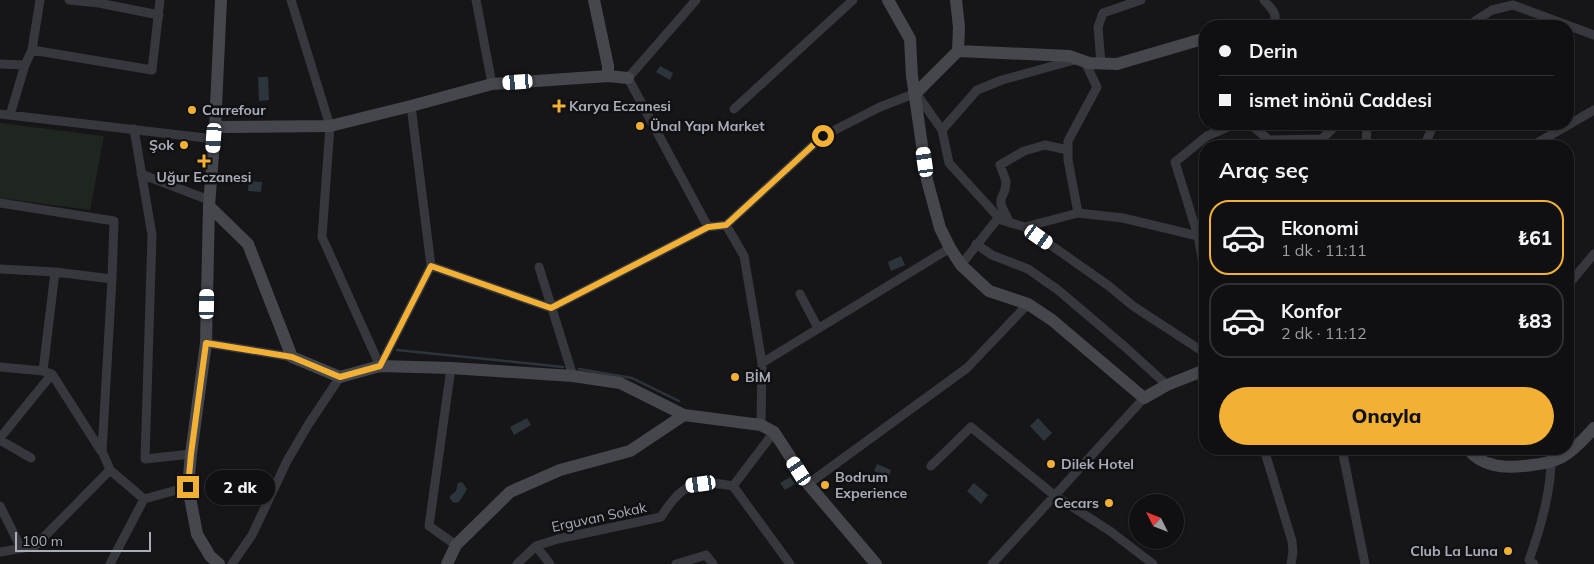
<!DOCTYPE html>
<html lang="tr">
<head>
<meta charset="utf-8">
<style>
	body { margin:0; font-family:Mulish,sans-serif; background:#19191b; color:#f1f3f6; height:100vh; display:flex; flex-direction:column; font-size:19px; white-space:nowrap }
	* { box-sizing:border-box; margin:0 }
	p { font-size:16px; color:#9c9d9f }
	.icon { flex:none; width:28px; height:28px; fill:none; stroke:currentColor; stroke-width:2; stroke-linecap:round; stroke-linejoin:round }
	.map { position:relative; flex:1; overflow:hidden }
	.drawer { position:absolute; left:1199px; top:140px; width:375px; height:315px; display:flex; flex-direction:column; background:#101012; border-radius:20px; box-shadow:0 1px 4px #0004,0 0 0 1px #303032 }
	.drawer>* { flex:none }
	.guide { position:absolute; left:1199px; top:20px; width:375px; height:110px; border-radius:20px; box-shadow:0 1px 4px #0004,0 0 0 1px #303032; display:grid; align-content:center; height:110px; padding:0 20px; background:#101012 }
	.needle { width:32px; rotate:312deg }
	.tools { position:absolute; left:1129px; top:494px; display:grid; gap:10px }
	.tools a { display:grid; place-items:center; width:55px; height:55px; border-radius:50%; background:#101012; box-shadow:0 1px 4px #0004,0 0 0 1px #303032; font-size:25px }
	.scale { position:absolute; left:15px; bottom:12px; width:136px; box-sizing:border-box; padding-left:5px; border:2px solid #a8adb8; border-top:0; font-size:14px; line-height:18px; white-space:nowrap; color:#a8adb8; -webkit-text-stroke:4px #111113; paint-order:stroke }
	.end { position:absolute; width:22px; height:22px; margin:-11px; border:6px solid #f2b134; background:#111; box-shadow:0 0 0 2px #111 }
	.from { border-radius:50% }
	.bubble { position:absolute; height:35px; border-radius:18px; background:#101012; box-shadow:0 1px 4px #0004,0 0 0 1px #303032; font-size:16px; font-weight:800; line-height:35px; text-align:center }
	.car { position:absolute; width:15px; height:30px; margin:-15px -8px; border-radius:6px; box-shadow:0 0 4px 1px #0007; background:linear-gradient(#fff 24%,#345 0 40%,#fff 0 76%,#345 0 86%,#fff 0) }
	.guide b { display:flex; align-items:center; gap:18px; height:48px; font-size:19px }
	.guide b+b { border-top:1px solid #303032 }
	.guide i { width:12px; height:12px; background:#f1f3f6 }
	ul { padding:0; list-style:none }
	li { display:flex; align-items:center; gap:15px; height:75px; margin:0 10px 8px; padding:0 10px; border:2px solid #303032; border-radius:20px }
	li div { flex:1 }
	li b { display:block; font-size:19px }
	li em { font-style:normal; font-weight:800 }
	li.selected { border-color:#f2b134 }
	li>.icon { width:45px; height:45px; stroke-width:1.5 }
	h2 { padding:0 20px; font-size:22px; line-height:60px }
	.button { display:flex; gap:10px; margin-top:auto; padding:10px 20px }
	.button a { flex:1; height:58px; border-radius:30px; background:#f2b134; color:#111; font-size:20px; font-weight:800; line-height:58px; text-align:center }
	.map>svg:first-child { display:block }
	.green { fill:#1e261f }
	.water { fill:#2c353c }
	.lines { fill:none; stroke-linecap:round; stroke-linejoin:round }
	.stream { stroke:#2c353c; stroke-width:2.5 }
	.street { stroke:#37383d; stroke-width:9 }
	.secondary { stroke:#45474d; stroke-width:12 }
	.route { stroke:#f2b134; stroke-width:6 }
	.poi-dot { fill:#f2b134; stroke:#111113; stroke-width:2 }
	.labels { text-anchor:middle; stroke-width:5; stroke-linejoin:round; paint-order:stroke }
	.poi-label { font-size:14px; font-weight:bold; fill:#a8adb8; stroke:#111113; text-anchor:start }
	.street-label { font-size:14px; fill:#a8adb8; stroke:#111113 }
</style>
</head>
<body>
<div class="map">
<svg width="1594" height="564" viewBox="0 0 1594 564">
	<rect width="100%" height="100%" fill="#161618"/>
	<!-- green -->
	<path class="green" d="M 0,123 L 104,136 L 90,210 L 0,198 Z"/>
	<!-- water -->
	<path class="water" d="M 660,66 L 673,73 L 670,80 L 656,72 Z
		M 258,77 L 268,77 L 269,100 L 259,101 Z
		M 249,181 L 262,182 L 261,192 L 248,191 Z
		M 901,256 L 905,265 L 891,271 L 888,262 Z
		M 527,418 L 531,425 L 514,435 L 510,427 Z
		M 1038,418 L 1052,433 L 1044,441 L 1030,426 Z
		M 877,464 L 891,470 L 889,477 L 874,471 Z
		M 790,477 L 795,484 L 785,490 L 780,483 Z
		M 462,482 L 467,489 L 459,502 L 454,503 L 450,499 L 450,496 L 456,491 L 458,483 Z
		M 974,483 L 988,495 L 981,504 L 967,491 Z"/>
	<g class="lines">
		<!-- stream -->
		<path class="stream" d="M 397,350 L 563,367
			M 579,369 L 632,378 L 679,401"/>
		<!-- street -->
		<path class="street" d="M 69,0 L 99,3 L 159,15
			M 291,0 L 330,126 L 322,237 L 380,366 L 431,266 L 411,106
			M 476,0 L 492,84
			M 696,0 L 628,78 L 708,227 L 726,225 L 744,256 L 762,363 L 761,425
			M 1264,0 C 1271,9 1280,14 1272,26
			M 1471,26 L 1475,21 L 1492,10 L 1513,5 L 1594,35
			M 32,50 L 152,70 L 160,0
			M 1101,63 L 1098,27 L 1103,13 L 1141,0
			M 0,64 L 25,65
			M 734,109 L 853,0
			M 0,114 L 214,139
			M 10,115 L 25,65 L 32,50 L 40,0
			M 1250,124 L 1269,140 L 1322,139 L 1334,127 L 1335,124
			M 134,129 L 152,235 L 145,459 L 191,454
			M 942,130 L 977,90 L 1002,80 L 1078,59
			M 1366,146 L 1367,124
			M 1424,146 L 1434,124
			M 1532,146 L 1594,110
			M 141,174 L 209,200
			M 0,203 L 114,221 L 112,279 L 102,451 L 110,470
			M 1078,213 L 1068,160 L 1068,141 L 1097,87 L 1085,62
			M 1010,223 L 1001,205 L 1001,199 L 1005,190 L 1006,181 L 1000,165 L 1024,151 L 1045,145 L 1068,150
			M 726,225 L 823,136 L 880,107 L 916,93 L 942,130 L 949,163 L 1001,220 L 1025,227 L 1109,286 L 1133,306 L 1205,353
			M 1025,227 L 1078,213 L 1123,218 L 1198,236 L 1205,234
			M 976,244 L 992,255 L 1028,269 L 1058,290 L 1124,346 L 1167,385
			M 961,265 L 999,217
			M 431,266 L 551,308 L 708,227
			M 539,267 L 573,376
			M 0,269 L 55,272 L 112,279
			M 55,272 L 43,371 L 52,374 L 101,451
			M 1205,275 L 1198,236 L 1175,162 L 1207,136 L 1235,124
			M 1568,285 L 1594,254
			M 800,294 L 818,328
			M 206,343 L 292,357
			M 762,363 L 950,248
			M 0,367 L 43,371
			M 451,368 L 429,526 L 456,545
			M 0,438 L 52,374
			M 0,440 L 31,458
			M 1264,449 L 1292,541 L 1293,552 L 1291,564
			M 1342,449 L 1365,564
			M 931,466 L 971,427 L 1054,495 L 1110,531 L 1153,564
			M 808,484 L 967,368 L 1028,304
			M 733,486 L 774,432
			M 0,506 L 21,548
			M 536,546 L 550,564
			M 0,552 L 35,546 L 110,470 L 144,499 L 188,487
			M 110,564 L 144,499
			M 232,564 L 252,535 L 287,461 L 308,425 L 340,377
			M 517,564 L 536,546 L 558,539 L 661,517 C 682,483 695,479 733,486 L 790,564
			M 676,564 L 706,555 L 713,564
			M 992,564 L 1144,398
			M 1534,564 L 1529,560 C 1541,527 1553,484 1551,449"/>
		<!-- secondary -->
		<path class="secondary" d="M 594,0 L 608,66 L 608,76
			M 888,0 L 910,39 L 912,76 L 927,180 L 940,228 L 950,248 L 961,265 L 989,291 L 1028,304 L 1052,320 L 1144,398 L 1167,385 L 1205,370
			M 958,51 L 1069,56 L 1089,63 L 1117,64 L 1199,40 L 1205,40
			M 916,93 L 958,51 L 959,27 L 956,0
			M 215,127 L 330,126 L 411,106 L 492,84 L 608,76 L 628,78
			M 209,206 L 248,244 L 292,357 L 340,377 L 380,366 L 451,368 L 573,376 L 620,383 L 684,415
			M 1468,449 C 1474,457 1484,463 1494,465 C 1509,469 1549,465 1562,457 C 1574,450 1585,438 1594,428
			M 219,564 L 210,556 L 197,534 L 188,487 L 191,454 L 206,343 L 209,206 L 215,127 L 221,0
			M 447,564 L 456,545 L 510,492 L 560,470 L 630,451 L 684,415 L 761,425 L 774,432 L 808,484 L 876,564"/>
	</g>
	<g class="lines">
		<!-- route -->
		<path class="route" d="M 188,487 L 191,454 L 206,343 L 292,357 L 340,377 L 380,366 L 431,266 L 551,308 L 708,227 L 726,225 L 823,136"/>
	</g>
	<!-- markers -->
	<g class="poi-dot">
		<path d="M556.5 98.5h5v5h5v5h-5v5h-5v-5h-5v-5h5z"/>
		<circle cx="192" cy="110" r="5"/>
		<circle cx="640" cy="126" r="5"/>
		<circle cx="184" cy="145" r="5"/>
		<path d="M201.5 153.5h5v5h5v5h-5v5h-5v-5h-5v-5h5z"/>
		<circle cx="735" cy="377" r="5"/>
		<circle cx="1051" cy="464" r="5"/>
		<circle cx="825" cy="485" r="5"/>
		<circle cx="1109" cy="503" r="5"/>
		<circle cx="1508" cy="551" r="5"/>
	</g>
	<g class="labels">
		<!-- poi labels -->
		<g class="poi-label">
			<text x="569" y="111">Karya Eczanesi</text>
			<text x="202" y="115">Carrefour</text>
			<text x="650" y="131">Ünal Yapı Market</text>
			<text x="174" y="150" text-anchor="end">Şok</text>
			<text x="204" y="182" text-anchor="middle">Uğur Eczanesi</text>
			<text x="745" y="382">BİM</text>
			<text x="1061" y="469">Dilek Hotel</text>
			<text x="835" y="482">Bodrum<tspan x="835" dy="16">Experience</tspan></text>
			<text x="1099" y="508" text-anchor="end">Cecars</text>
			<text x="1498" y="556" text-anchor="end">Club La Luna</text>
		</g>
		<!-- street labels -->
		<g class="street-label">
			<text transform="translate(599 517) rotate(-12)" y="5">Erguvan Sokak</text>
		</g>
	</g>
</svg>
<div class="tools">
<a><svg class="needle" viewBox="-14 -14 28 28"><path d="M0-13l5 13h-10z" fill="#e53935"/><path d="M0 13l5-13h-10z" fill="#9c9d9f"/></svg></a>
</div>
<div class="scale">100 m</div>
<i class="end from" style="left:823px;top:136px"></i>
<i class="end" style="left:188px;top:487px"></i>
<div class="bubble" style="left:205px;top:470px;width:70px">2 dk</div>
<i class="car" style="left:518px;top:82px;rotate:266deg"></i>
<i class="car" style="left:214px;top:138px;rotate:184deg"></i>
<i class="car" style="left:925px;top:162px;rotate:352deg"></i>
<i class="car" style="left:1039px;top:237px;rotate:125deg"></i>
<i class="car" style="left:207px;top:304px;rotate:1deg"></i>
<i class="car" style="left:799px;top:471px;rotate:327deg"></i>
<i class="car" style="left:701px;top:484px;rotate:262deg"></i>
<div class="guide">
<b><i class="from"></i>Derin</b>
<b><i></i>ismet inönü Caddesi</b>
</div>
<section class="drawer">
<h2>Araç seç</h2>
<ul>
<li class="selected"><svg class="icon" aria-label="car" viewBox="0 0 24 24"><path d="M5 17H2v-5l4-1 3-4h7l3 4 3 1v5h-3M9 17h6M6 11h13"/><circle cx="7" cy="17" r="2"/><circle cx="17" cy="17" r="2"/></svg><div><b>Ekonomi</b><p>1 dk · 11:11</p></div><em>₺61</em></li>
<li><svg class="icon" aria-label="car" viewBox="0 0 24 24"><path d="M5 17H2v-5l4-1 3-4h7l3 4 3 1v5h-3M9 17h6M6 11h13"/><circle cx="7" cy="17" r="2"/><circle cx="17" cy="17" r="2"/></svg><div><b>Konfor</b><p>2 dk · 11:12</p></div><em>₺83</em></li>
</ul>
<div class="button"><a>Onayla</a></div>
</section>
</div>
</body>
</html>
